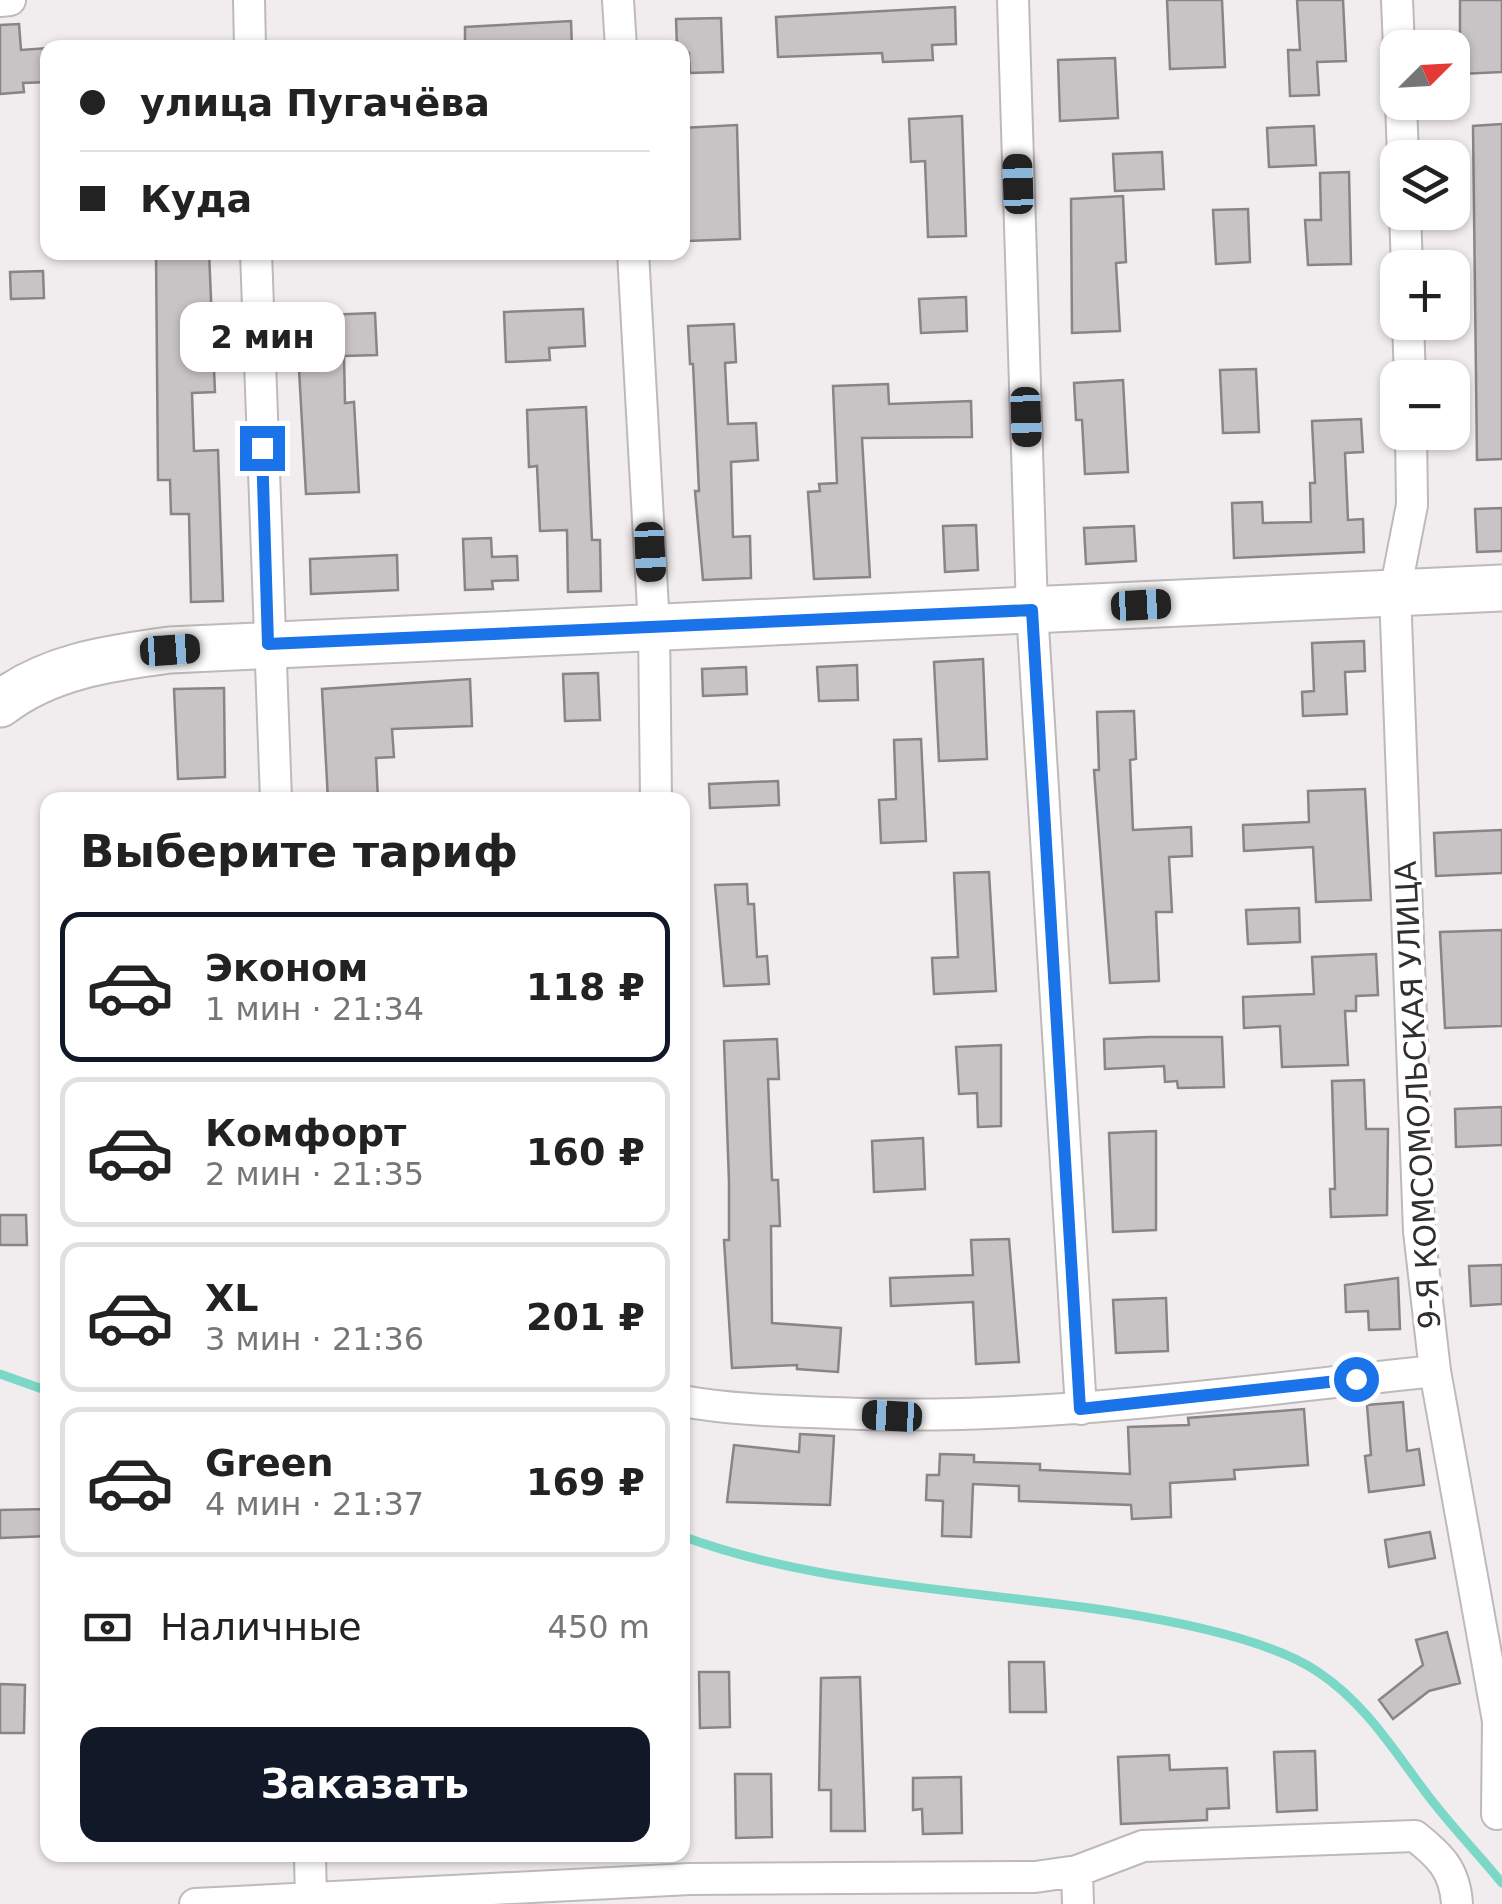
<!DOCTYPE html>
<html lang="ru">
<head>
<meta charset="utf-8">
<style>
	body { margin:0; font-family:"DejaVu Sans",sans-serif; background:#f6f6f6; color:#222; height:100vh; display:flex; flex-direction:column; font-size:38px; white-space:nowrap }
	* { box-sizing:border-box; margin:0 }
	p { font-size:32px; color:#767676 }
	.icon { flex:none; width:55px; height:55px; fill:none; stroke:currentColor; stroke-width:2; stroke-linecap:round; stroke-linejoin:round }
	.map { position:relative; flex:1; overflow:hidden }
	.sheet { position:absolute; left:40px; top:792px; width:650px; height:1070px; display:flex; flex-direction:column; background:#fff; border-radius:20px; box-shadow:0 2px 8px #0004 }
	.sheet>* { flex:none }
	.hud { position:absolute; left:40px; top:40px; width:650px; height:220px; border-radius:20px; box-shadow:0 2px 8px #0004; display:grid; align-content:center; height:220px; padding:0 40px; background:#fff }
	.needle { width:65px; rotate:66deg }
	.fabs { position:absolute; left:1380px; top:30px; display:grid; gap:20px }
	.fabs a { display:grid; place-items:center; width:90px; height:90px; border-radius:20px; background:#fff; box-shadow:0 2px 8px #0004; font-size:50px }
	.end { position:absolute; width:45px; height:45px; margin:-22px; border:12px solid #1a73e8; background:#fff; box-shadow:0 0 0 5px #fff }
	.from { border-radius:50% }
	.bubble { position:absolute; height:70px; border-radius:20px; background:#fff; box-shadow:0 2px 8px #0004; font-size:32px; font-weight:700; line-height:70px; text-align:center }
	.car { position:absolute; width:30px; height:60px; margin:-30px -15px; border-radius:12px; box-shadow:0 0 8px 2px #0007; background:linear-gradient(#222 24%,#8ab4d8 0 40%,#222 0 76%,#8ab4d8 0 86%,#222 0) }
	.hud b { display:flex; align-items:center; gap:35px; height:95px; font-size:38px }
	.hud b+b { border-top:2px solid #e0e0e0 }
	.hud i { width:25px; height:25px; background:#222 }
	ul { padding:0; list-style:none }
	li { display:flex; align-items:center; gap:30px; height:150px; margin:0 20px 15px; padding:0 20px; border:5px solid #e0e0e0; border-radius:20px }
	li div { flex:1 }
	li b { display:block; font-size:38px }
	li em { font-style:normal; font-weight:700 }
	li.on { border-color:#111827 }
	li>.icon { width:90px; height:90px; stroke-width:1.5 }
	h2 { padding:0 40px; font-size:45px; line-height:120px }
	.pay { display:flex; align-items:center; gap:25px; height:110px; padding:0 40px; font-size:38px }
	.pay p { margin-inline-start:auto }
	.action { display:flex; gap:20px; margin-top:auto; padding:20px 40px }
	.action a { flex:1; height:115px; border-radius:20px; background:#111827; color:#fff; font-size:40px; font-weight:700; line-height:115px; text-align:center }
	.map>svg:first-child { display:block }
	.lines { fill:none; stroke-linecap:round; stroke-linejoin:round }
	.stream { stroke:#7cd8c6; stroke-width:9 }
	.building { fill:#c8c3c4; stroke:#898486; stroke-width:2.5 }
	.street-casing { stroke:#beb9bb; stroke-width:34 }
	.primary-casing { stroke:#beb9bb; stroke-width:49 }
	.street { stroke:#fff; stroke-width:30 }
	.primary { stroke:#fff; stroke-width:45 }
	.route { stroke:#1a73e8; stroke-width:12 }
	.labels { text-anchor:middle; stroke-width:8; stroke-linejoin:round; paint-order:stroke }
	.street-label { font-size:30px; fill:#302e2f; stroke:#fff }
</style>
</head>
<body>
<div class="map">
<svg width="1502" height="1904" viewBox="0 0 1502 1904">
	<rect width="100%" height="100%" fill="#f1ecee"/>
	<g class="lines">
		<!-- stream -->
		<path class="stream" d="M 0,1374 L 48,1391
			M 682,1536 C 816,1586 975,1590 1116,1612 C 1173,1621 1270,1639 1318,1672 C 1368,1705 1397,1756 1433,1802 C 1455,1830 1480,1856 1502,1883"/>
	</g>
	<!-- building -->
	<path class="building" d="M 1167,0 L 1222,0 L 1225,67 L 1170,69 Z
		M 1297,0 L 1343,0 L 1346,61 L 1317,62 L 1319,95 L 1290,96 L 1288,50 L 1300,50 Z
		M 1460,0 L 1502,0 L 1502,72 L 1460,74 Z
		M 955,7 L 956,44 L 932,45 L 933,60 L 883,62 L 882,53 L 778,57 L 776,17 Z
		M 721,18 L 723,72 L 690,73 L 689,53 L 677,48 L 676,19 Z
		M 571,21 L 572,48 L 465,48 L 465,27 Z
		M 19,24 L 21,50 L 48,48 L 48,82 L 23,83 L 24,92 L 0,94 L 0,25 Z
		M 1115,58 L 1118,118 L 1060,121 L 1058,60 Z
		M 962,116 L 966,236 L 928,237 L 925,161 L 911,162 L 909,119 Z
		M 1502,124 L 1502,459 L 1477,460 L 1473,126 Z
		M 737,125 L 740,239 L 688,241 L 682,128 Z
		M 1314,126 L 1316,165 L 1269,167 L 1267,128 Z
		M 1162,152 L 1164,189 L 1115,191 L 1113,154 Z
		M 1349,172 L 1351,264 L 1308,265 L 1305,220 L 1321,220 L 1320,173 Z
		M 1123,196 L 1126,262 L 1116,263 L 1120,331 L 1072,333 L 1071,199 Z
		M 1248,209 L 1250,262 L 1216,264 L 1213,210 Z
		M 156,252 L 209,252 L 215,392 L 192,393 L 194,451 L 218,450 L 223,601 L 191,602 L 189,514 L 171,514 L 170,480 L 158,480 Z
		M 43,271 L 44,298 L 11,299 L 10,272 Z
		M 966,297 L 967,331 L 921,333 L 919,299 Z
		M 583,309 L 585,346 L 549,348 L 550,360 L 506,362 L 504,312 Z
		M 375,313 L 377,355 L 344,356 L 345,403 L 354,402 L 359,492 L 306,494 L 296,316 Z
		M 734,324 L 736,362 L 725,363 L 728,424 L 756,423 L 758,460 L 731,462 L 733,537 L 750,536 L 751,578 L 703,580 L 695,491 L 699,491 L 693,364 L 690,364 L 688,326 Z
		M 1256,369 L 1259,432 L 1223,433 L 1220,370 Z
		M 1123,380 L 1128,472 L 1085,474 L 1082,420 L 1076,420 L 1074,383 Z
		M 888,384 L 889,404 L 971,401 L 972,437 L 862,438 L 870,577 L 814,579 L 808,492 L 820,491 L 819,484 L 837,483 L 833,386 Z
		M 586,407 L 592,540 L 600,540 L 601,591 L 568,592 L 567,530 L 540,531 L 537,466 L 529,467 L 527,410 Z
		M 1361,419 L 1363,452 L 1345,453 L 1348,520 L 1363,519 L 1364,552 L 1234,558 L 1232,503 L 1262,502 L 1263,523 L 1311,522 L 1310,483 L 1315,483 L 1312,421 Z
		M 1502,508 L 1502,551 L 1477,552 L 1475,509 Z
		M 976,525 L 978,570 L 945,572 L 943,526 Z
		M 1134,526 L 1136,561 L 1086,564 L 1084,528 Z
		M 491,538 L 492,557 L 517,556 L 518,580 L 492,581 L 493,589 L 465,590 L 463,539 Z
		M 397,555 L 398,590 L 311,594 L 310,559 Z
		M 1364,641 L 1365,671 L 1345,672 L 1347,714 L 1303,716 L 1302,692 L 1314,691 L 1312,643 Z
		M 983,659 L 987,759 L 939,761 L 934,662 Z
		M 857,665 L 858,700 L 819,701 L 817,667 Z
		M 746,667 L 747,694 L 703,696 L 702,669 Z
		M 598,673 L 600,720 L 565,721 L 563,674 Z
		M 470,679 L 472,726 L 392,729 L 394,757 L 376,758 L 378,800 L 328,800 L 322,689 Z
		M 224,688 L 225,777 L 178,779 L 174,689 Z
		M 1134,711 L 1136,759 L 1130,760 L 1133,830 L 1191,827 L 1192,856 L 1169,857 L 1172,912 L 1156,912 L 1159,981 L 1110,983 L 1094,770 L 1099,770 L 1097,712 Z
		M 921,739 L 926,841 L 881,843 L 879,800 L 896,799 L 894,740 Z
		M 778,781 L 779,805 L 710,808 L 709,784 Z
		M 1365,789 L 1371,900 L 1316,902 L 1313,847 L 1244,851 L 1243,825 L 1309,822 L 1308,791 Z
		M 1502,830 L 1502,873 L 1436,876 L 1434,833 Z
		M 989,872 L 996,991 L 934,994 L 932,958 L 958,957 L 954,873 Z
		M 747,884 L 748,904 L 754,904 L 757,957 L 767,956 L 769,984 L 724,986 L 715,885 Z
		M 1299,908 L 1300,942 L 1248,944 L 1246,910 Z
		M 1502,930 L 1502,1026 L 1445,1028 L 1440,932 Z
		M 1376,954 L 1378,995 L 1356,996 L 1356,1011 L 1345,1011 L 1348,1065 L 1282,1067 L 1280,1026 L 1244,1028 L 1243,997 L 1314,994 L 1312,957 Z
		M 1149,1037 L 1222,1037 L 1224,1087 L 1178,1088 L 1177,1081 L 1165,1082 L 1164,1066 L 1105,1069 L 1104,1039 Z
		M 777,1039 L 779,1079 L 768,1079 L 772,1180 L 778,1180 L 780,1226 L 771,1226 L 772,1323 L 841,1328 L 838,1372 L 797,1369 L 797,1365 L 732,1368 L 724,1240 L 729,1240 L 729,1182 L 724,1041 Z
		M 1001,1045 L 1001,1126 L 978,1127 L 977,1093 L 959,1094 L 956,1047 Z
		M 1364,1080 L 1366,1129 L 1388,1129 L 1387,1215 L 1331,1217 L 1330,1189 L 1335,1189 L 1332,1081 Z
		M 1502,1107 L 1502,1145 L 1456,1147 L 1455,1109 Z
		M 1156,1131 L 1156,1230 L 1113,1232 L 1109,1133 Z
		M 923,1138 L 925,1189 L 874,1192 L 872,1141 Z
		M 0,1215 L 26,1215 L 27,1245 L 0,1245 Z
		M 1009,1239 L 1019,1362 L 976,1364 L 973,1302 L 891,1306 L 890,1278 L 973,1275 L 971,1240 Z
		M 1502,1265 L 1502,1304 L 1471,1306 L 1469,1266 Z
		M 1398,1278 L 1400,1329 L 1369,1330 L 1368,1311 L 1346,1312 L 1345,1285 Z
		M 1166,1298 L 1168,1351 L 1116,1353 L 1113,1300 Z
		M 1403,1402 L 1407,1451 L 1419,1449 L 1424,1485 L 1369,1492 L 1365,1456 L 1371,1455 L 1367,1405 Z
		M 1304,1409 L 1308,1465 L 1234,1470 L 1235,1479 L 1170,1483 L 1171,1517 L 1132,1519 L 1131,1505 L 1019,1501 L 1019,1486 L 973,1484 L 971,1537 L 942,1536 L 943,1501 L 926,1500 L 927,1475 L 939,1475 L 940,1454 L 974,1455 L 974,1462 L 1040,1464 L 1040,1470 L 1130,1474 L 1128,1427 L 1189,1425 L 1188,1418 Z
		M 800,1434 L 834,1436 L 830,1505 L 727,1502 L 734,1445 L 799,1452 Z
		M 48,1509 L 48,1536 L 0,1538 L 0,1510 Z
		M 1430,1532 L 1435,1558 L 1389,1567 L 1385,1540 Z
		M 1447,1632 L 1460,1683 L 1429,1691 L 1393,1719 L 1379,1700 L 1423,1665 L 1416,1640 Z
		M 1009,1662 L 1044,1662 L 1046,1712 L 1010,1712 Z
		M 699,1672 L 729,1672 L 730,1727 L 700,1728 Z
		M 860,1677 L 865,1831 L 831,1831 L 831,1790 L 819,1790 L 821,1678 Z
		M 0,1684 L 25,1685 L 24,1733 L 0,1733 Z
		M 1315,1751 L 1317,1810 L 1277,1812 L 1274,1752 Z
		M 1169,1755 L 1170,1770 L 1227,1768 L 1229,1808 L 1207,1809 L 1207,1820 L 1121,1824 L 1118,1757 Z
		M 735,1774 L 771,1774 L 772,1837 L 736,1838 Z
		M 961,1777 L 962,1833 L 923,1834 L 922,1809 L 913,1810 L 913,1778 Z"/>
	<g class="lines">
		<defs>
			<path id="street" d="M 249,0 L 250,48
				M 618,0 L 621,48
				M 1013,0 L 1032,610 L 1081,1409
				M 1397,0 L 1399,48
				M 0,1 L 10,0
				M 1401,102 L 1403,158
				M 1405,212 L 1407,268
				M 256,252 L 276,800
				M 633,252 L 654,627 L 656,800
				M 1408,322 L 1410,378
				M 1411,432 L 1412,505 L 1395,592 L 1419,1231 L 1435,1371 L 1498,1721 L 1497,1814
				M 682,1401 C 733,1410 783,1411 834,1413 C 1035,1422 1235,1392 1435,1371
				M 310,1855 L 311,1904
				M 1077,1871 L 1078,1904
				M 195,1904 L 690,1879 L 1035,1877 L 1077,1871 L 1143,1846 L 1415,1836 C 1440,1856 1455,1870 1457,1904"/>
			<path id="primary" d="M 0,704 C 49,666 111,658 170,650 L 1502,588"/>
		</defs>
		<!-- street casing -->
		<use href="#street" class="street-casing"/>
		<!-- primary casing -->
		<use href="#primary" class="primary-casing"/>
		<!-- street -->
		<use href="#street" class="street"/>
		<!-- primary -->
		<use href="#primary" class="primary"/>
	</g>
	<g class="lines">
		<!-- route -->
		<path class="route" d="M 262,448 L 268,644 L 1032,610 L 1080,1409 L 1356,1379"/>
	</g>
	<g class="labels">
		<!-- street labels -->
		<g class="street-label">
			<text transform="translate(1418 1095) rotate(-93)" y="10">9-Я КОМСОМОЛЬСКАЯ УЛИЦА</text>
		</g>
	</g>
</svg>
<div class="fabs">
<a><svg class="needle" viewBox="-14 -14 28 28"><path d="M0-13l5 13h-10z" fill="#e53935"/><path d="M0 13l5-13h-10z" fill="#767676"/></svg></a>
<a><svg class="icon" aria-label="layers" viewBox="0 0 24 24"><path d="M12 4l9 5-9 5-9-5zM3 14l9 5 9-5"/></svg></a>
<a>+</a>
<a>−</a>
</div>
<i class="end from" style="left:1356px;top:1379px"></i>
<i class="end" style="left:262px;top:448px"></i>
<div class="bubble" style="left:180px;top:302px;width:165px">2 мин</div>
<i class="car" style="left:1018px;top:184px;rotate:358deg"></i>
<i class="car" style="left:1026px;top:417px;rotate:178deg"></i>
<i class="car" style="left:650px;top:552px;rotate:177deg"></i>
<i class="car" style="left:1141px;top:605px;rotate:87deg"></i>
<i class="car" style="left:170px;top:650px;rotate:86deg"></i>
<i class="car" style="left:892px;top:1416px;rotate:273deg"></i>
<div class="hud">
<b><i class="from"></i>улица Пугачёва</b>
<b><i></i>Куда</b>
</div>
<section class="sheet">
<h2>Выберите тариф</h2>
<ul>
<li class="on"><svg class="icon" aria-label="car" viewBox="0 0 24 24"><path d="M5 17H2v-5l4-1 3-4h7l3 4 3 1v5h-3M9 17h6M6 11h13"/><circle cx="7" cy="17" r="2"/><circle cx="17" cy="17" r="2"/></svg><div><b>Эконом</b><p>1 мин · 21:34</p></div><em>118 ₽</em></li>
<li><svg class="icon" aria-label="car" viewBox="0 0 24 24"><path d="M5 17H2v-5l4-1 3-4h7l3 4 3 1v5h-3M9 17h6M6 11h13"/><circle cx="7" cy="17" r="2"/><circle cx="17" cy="17" r="2"/></svg><div><b>Комфорт</b><p>2 мин · 21:35</p></div><em>160 ₽</em></li>
<li><svg class="icon" aria-label="car" viewBox="0 0 24 24"><path d="M5 17H2v-5l4-1 3-4h7l3 4 3 1v5h-3M9 17h6M6 11h13"/><circle cx="7" cy="17" r="2"/><circle cx="17" cy="17" r="2"/></svg><div><b>XL</b><p>3 мин · 21:36</p></div><em>201 ₽</em></li>
<li><svg class="icon" aria-label="car" viewBox="0 0 24 24"><path d="M5 17H2v-5l4-1 3-4h7l3 4 3 1v5h-3M9 17h6M6 11h13"/><circle cx="7" cy="17" r="2"/><circle cx="17" cy="17" r="2"/></svg><div><b>Green</b><p>4 мин · 21:37</p></div><em>169 ₽</em></li>
</ul>
<div class="pay"><svg class="icon" aria-label="cash" viewBox="0 0 24 24"><path d="M3 7h18v10H3z"/><circle cx="12" cy="12" r="2"/></svg>Наличные<p>450 m</p></div>
<div class="action"><a>Заказать</a></div>
</section>
</div>
</body>
</html>
